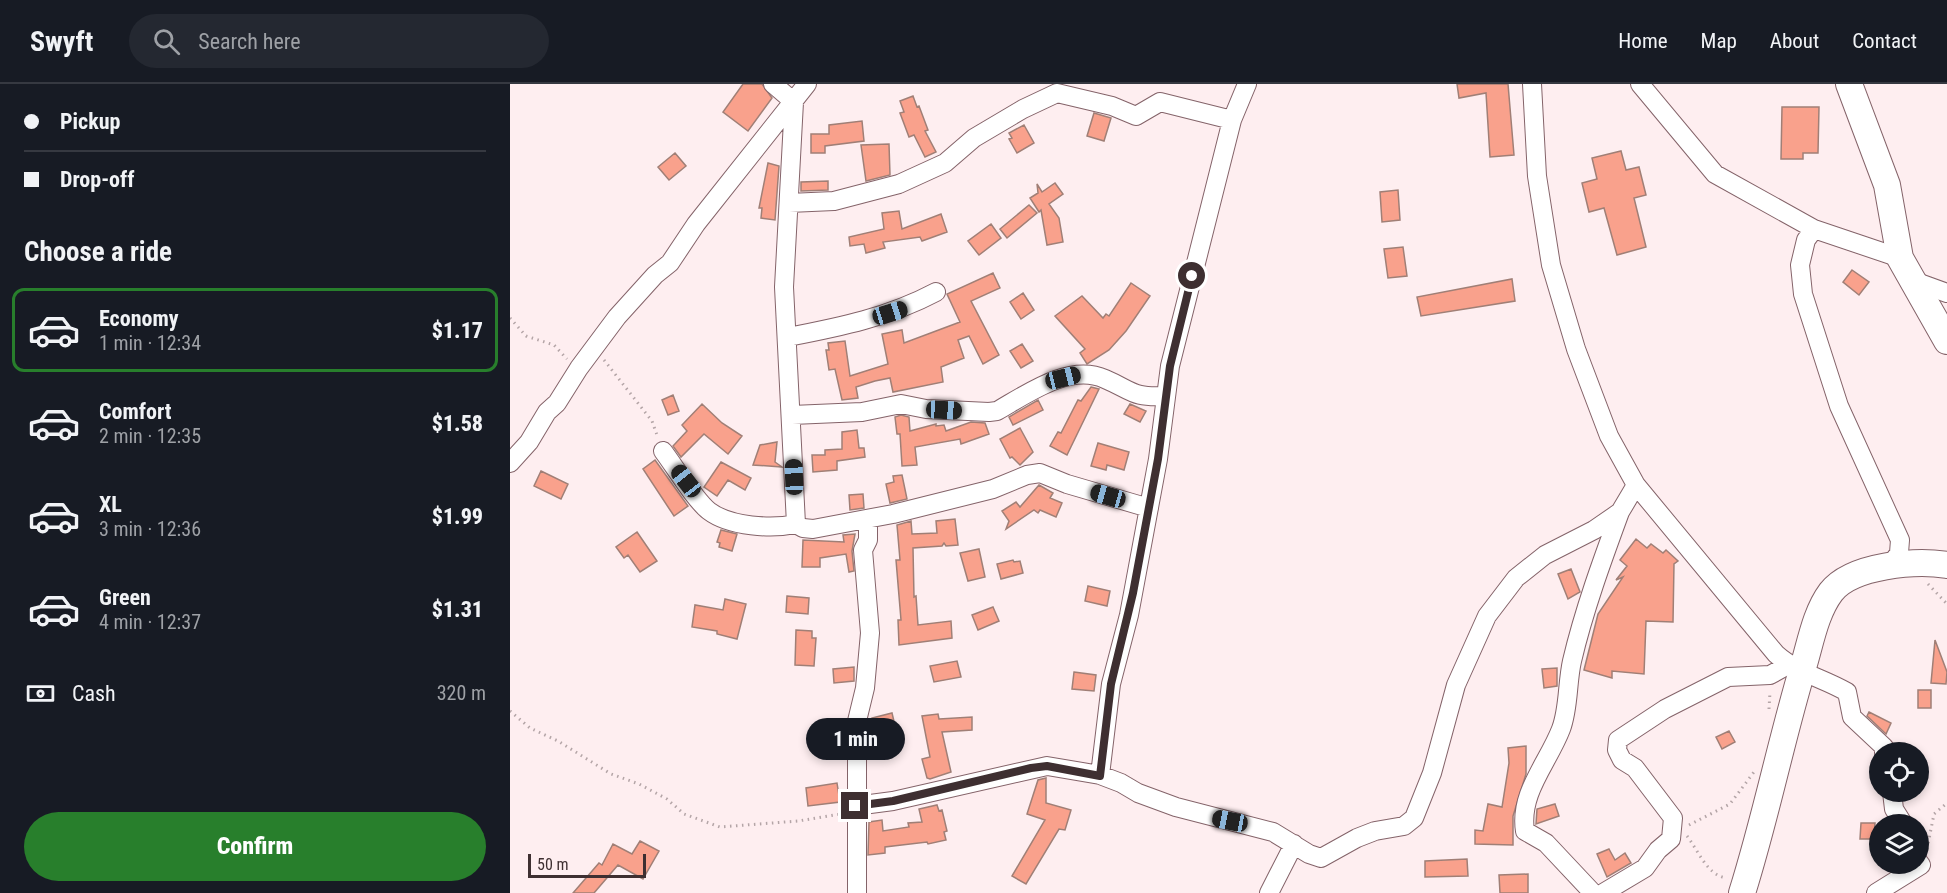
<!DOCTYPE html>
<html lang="en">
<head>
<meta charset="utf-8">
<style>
	body { margin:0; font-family:"Roboto Condensed",sans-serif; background:#242831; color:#f1f3f6; height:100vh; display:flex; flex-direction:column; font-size:22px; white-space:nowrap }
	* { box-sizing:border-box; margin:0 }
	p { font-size:20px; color:#9ea1a6 }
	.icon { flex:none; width:33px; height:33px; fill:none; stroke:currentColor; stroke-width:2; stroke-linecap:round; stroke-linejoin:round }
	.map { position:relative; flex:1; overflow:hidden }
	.details { display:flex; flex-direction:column; background:#171b24; width:510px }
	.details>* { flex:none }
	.banner { display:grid; align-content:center; height:132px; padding:0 24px; background:#171b24 }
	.buttons { position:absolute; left:1359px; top:658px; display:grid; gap:12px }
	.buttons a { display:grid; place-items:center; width:60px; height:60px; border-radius:50%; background:#171b24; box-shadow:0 3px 9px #0003; font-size:30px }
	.scale { position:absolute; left:18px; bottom:15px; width:118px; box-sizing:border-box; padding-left:6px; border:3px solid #3e2f31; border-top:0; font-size:16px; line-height:21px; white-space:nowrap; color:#3e2f31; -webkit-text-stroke:4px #feeef0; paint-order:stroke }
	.end { position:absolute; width:27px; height:27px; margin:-14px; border:8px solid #3e2f31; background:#fff; box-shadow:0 0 0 3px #fff }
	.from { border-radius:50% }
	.bubble { position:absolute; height:42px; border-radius:21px; background:#171b24; box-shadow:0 3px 9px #0003; font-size:20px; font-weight:800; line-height:42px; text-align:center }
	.car { position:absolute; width:18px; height:36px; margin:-18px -9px; border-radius:8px; box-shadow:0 0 4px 2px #0007; background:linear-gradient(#222 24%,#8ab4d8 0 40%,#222 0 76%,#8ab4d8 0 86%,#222 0) }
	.banner b { display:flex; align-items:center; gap:21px; height:57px; font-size:22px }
	.banner b+b { border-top:2px solid #363941 }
	.banner i { width:15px; height:15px; background:#f1f3f6 }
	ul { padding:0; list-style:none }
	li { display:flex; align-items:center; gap:18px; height:84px; margin:0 12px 9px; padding:0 12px; border:3px solid transparent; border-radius:12px }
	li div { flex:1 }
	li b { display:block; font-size:22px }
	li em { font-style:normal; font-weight:800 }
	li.current { border-color:#287f2c }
	li>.icon { width:54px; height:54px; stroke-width:1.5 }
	h2 { padding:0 24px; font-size:27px; line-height:72px }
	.pay { display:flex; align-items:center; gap:15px; height:66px; padding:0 24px; font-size:22px }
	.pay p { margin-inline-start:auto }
	.action { display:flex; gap:12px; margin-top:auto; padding:12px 24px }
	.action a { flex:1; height:69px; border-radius:36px; background:#287f2c; color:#fff; font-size:24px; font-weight:800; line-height:69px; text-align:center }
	header { display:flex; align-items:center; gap:36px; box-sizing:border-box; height:84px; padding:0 30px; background:#171b24; border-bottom:2px solid #363941 }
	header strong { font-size:28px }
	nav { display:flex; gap:33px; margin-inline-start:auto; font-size:21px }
	.search { width:420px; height:54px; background:#242831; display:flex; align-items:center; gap:15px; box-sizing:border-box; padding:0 21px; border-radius:33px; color:#9ea1a6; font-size:22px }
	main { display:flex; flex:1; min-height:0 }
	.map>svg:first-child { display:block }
	.building { fill:#f9a18c; stroke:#a07f76; stroke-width:1.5 }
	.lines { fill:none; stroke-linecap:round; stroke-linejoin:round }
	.street-casing { stroke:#846369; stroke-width:20 }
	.secondary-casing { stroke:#846369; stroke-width:28 }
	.path { stroke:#b4a5a7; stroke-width:3; stroke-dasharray:1.5 4.5; stroke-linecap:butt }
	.street { stroke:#fff; stroke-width:18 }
	.secondary { stroke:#fff; stroke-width:26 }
	.route { stroke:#3e2f31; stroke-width:8 }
</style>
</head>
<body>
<header>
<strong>Swyft</strong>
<div class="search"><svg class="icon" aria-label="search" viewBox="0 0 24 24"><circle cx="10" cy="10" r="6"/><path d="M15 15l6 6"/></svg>Search here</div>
<nav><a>Home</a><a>Map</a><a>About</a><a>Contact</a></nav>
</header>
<main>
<section class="details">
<div class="banner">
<b><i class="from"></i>Pickup</b>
<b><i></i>Drop-off</b>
</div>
<h2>Choose a ride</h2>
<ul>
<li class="current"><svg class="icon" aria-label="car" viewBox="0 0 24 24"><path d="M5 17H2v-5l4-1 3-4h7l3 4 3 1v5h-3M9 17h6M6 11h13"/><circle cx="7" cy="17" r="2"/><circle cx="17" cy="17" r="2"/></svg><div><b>Economy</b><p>1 min · 12:34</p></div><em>$1.17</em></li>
<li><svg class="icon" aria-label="car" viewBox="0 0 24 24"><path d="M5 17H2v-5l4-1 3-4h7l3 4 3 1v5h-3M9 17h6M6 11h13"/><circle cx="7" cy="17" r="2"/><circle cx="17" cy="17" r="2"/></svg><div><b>Comfort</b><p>2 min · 12:35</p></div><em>$1.58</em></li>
<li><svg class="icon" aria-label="car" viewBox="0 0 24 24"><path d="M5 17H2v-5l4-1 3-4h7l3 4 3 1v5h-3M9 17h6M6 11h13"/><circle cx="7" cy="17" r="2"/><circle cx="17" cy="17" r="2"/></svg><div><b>XL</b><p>3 min · 12:36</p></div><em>$1.99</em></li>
<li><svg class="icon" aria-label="car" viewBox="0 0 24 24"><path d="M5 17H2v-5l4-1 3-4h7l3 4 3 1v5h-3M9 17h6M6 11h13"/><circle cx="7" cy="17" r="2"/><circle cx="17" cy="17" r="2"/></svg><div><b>Green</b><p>4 min · 12:37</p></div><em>$1.31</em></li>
</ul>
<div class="pay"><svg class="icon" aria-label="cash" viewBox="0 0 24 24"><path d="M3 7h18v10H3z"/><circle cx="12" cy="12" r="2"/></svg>Cash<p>320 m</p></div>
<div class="action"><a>Confirm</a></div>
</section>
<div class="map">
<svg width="1437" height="809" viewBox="0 0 1437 809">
	<rect width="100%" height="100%" fill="#feeef0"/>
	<!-- building -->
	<path class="building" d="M 233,0 L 252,0 L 262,14 L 238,47 L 213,28 Z
		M 947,0 L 998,0 L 1004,71 L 980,73 L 976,9 L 949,14 Z
		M 403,12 L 407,23 L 409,22 L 418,46 L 415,47 L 426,68 L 415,73 L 404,51 L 399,53 L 390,29 L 394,28 L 390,17 Z
		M 1272,23 L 1309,23 L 1308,69 L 1293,69 L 1293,75 L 1271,75 Z
		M 584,29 L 601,34 L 594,57 L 577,52 Z
		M 352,37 L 354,57 L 315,62 L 315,69 L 301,69 L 301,50 L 319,50 L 319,41 Z
		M 514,41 L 524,59 L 507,69 L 499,55 L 502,54 L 499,49 Z
		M 379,60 L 380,91 L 356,97 L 351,61 Z
		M 1111,67 L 1116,86 L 1129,83 L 1136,111 L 1124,114 L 1136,163 L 1107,171 L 1094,124 L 1079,128 L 1072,99 L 1087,95 L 1082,74 Z
		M 165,69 L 176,82 L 159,96 L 148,83 Z
		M 258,79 L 269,82 L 265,136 L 251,134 L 252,124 L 249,124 Z
		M 318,97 L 318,106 L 291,107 L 291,98 Z
		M 545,99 L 553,110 L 539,120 L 549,134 L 553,158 L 537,161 L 531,126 L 529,128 L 520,114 L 528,109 L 527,100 L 532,108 Z
		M 888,106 L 890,136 L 872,138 L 870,108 Z
		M 519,121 L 527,129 L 497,154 L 490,145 Z
		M 389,127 L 392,145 L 431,130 L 437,148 L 412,157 L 410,153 L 373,158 L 375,164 L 356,169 L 354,160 L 340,162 L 339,153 L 374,145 L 372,129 Z
		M 481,140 L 491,154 L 469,171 L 458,157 Z
		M 893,163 L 897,192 L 878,194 L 874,165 Z
		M 1342,186 L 1359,198 L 1349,211 L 1333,198 Z
		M 483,189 L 490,204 L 461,217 L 489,271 L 473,280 L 459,252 L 448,256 L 454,274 L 431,283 L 433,298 L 383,308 L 380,294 L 365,297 L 346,303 L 348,314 L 332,316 L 325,285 L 319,286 L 316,266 L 319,266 L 318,259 L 335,257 L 340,292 L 378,280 L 372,250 L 392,246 L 394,259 L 450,238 L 437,210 Z
		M 1002,195 L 1005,217 L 911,232 L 907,213 Z
		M 621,199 L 640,212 L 616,247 L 599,266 L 577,280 L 570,269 L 575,265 L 545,232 L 572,212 L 593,234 L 596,230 L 599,232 Z
		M 513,209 L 524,226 L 511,235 L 500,218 Z
		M 512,260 L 523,277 L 511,284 L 500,267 Z
		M 581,303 L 589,305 L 557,371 L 540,362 L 548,348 L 551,349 L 568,316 L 571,317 Z
		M 163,311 L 169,327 L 158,331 L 152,316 Z
		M 528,316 L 533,326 L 503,341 L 499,333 Z
		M 192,320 L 212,339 L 232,352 L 218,370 L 194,350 L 171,373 L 163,362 L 177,347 L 172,341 Z
		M 620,320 L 636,327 L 630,338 L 614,330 Z
		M 391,331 L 399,333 L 400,347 L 426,340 L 426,342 L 434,341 L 436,347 L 461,338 L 475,339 L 479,350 L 451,360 L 450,355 L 405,363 L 407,381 L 392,382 L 390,350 L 387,350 L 385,333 Z
		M 510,344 L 523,368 L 510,381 L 502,373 L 500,374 L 490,355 Z
		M 347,346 L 349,364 L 354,364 L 355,373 L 327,377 L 327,386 L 303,388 L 302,371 L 315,371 L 315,366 L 332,365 L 332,348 Z
		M 267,358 L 265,378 L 272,383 L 243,381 L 250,361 Z
		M 588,359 L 619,368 L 614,386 L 597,381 L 596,386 L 581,382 Z
		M 145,376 L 178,422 L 164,432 L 133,385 Z
		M 211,378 L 241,394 L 235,406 L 218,396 L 207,412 L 194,403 Z
		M 31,387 L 58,400 L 51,415 L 24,402 Z
		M 392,391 L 397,415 L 380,419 L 376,400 L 384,398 L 383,392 Z
		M 529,401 L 543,409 L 540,414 L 552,419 L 546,433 L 530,426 L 528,429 L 524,426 L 496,445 L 499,437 L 492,427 L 506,418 L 510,423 Z
		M 353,410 L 354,424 L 340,426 L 339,411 Z
		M 445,435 L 448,461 L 436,462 L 434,459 L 432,462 L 403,464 L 404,513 L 406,512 L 408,541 L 441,537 L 442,554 L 389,561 L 388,536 L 391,536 L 386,476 L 390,476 L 387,441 L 401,437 L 402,450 L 427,449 L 426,437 Z
		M 211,446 L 227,450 L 222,467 L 209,463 L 210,459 L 207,458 Z
		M 127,448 L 147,477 L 130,488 L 118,471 L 114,474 L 106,463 Z
		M 345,450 L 342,467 L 344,487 L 339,488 L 336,470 L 310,474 L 310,483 L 292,483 L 293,456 L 334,458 L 333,451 Z
		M 1126,455 L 1137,464 L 1141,460 L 1153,469 L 1156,466 L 1168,477 L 1164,480 L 1163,538 L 1136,537 L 1134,590 L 1102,587 L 1102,594 L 1074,586 L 1088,530 L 1113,493 L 1106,496 L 1117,482 L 1110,476 Z
		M 469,465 L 475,493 L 458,497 L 450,469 Z
		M 503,476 L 504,478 L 510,477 L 513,489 L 491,495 L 487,480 Z
		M 1061,485 L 1070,508 L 1058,515 L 1048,490 Z
		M 578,502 L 600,507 L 597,522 L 575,517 Z
		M 277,512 L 299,514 L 298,530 L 276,528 Z
		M 215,515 L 236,520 L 227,555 L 207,550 L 207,547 L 182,543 L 185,521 L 213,526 Z
		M 483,523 L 489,537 L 468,546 L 462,531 Z
		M 286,546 L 302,547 L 302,554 L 306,554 L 304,582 L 285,581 Z
		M 1425,556 L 1437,588 L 1436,600 L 1421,599 Z
		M 447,577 L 451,593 L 424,598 L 420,582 Z
		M 344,583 L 344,597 L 324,599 L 323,585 Z
		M 1047,584 L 1047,602 L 1034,604 L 1032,585 Z
		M 564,588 L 586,591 L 584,607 L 562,605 Z
		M 1408,606 L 1421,606 L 1421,624 L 1408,624 Z
		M 1359,628 L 1381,639 L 1376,650 L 1357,632 Z
		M 382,629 L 386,646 L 365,650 L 362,634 Z
		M 428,630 L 429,635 L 462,633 L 462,646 L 432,648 L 441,688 L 420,695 L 417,694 L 412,675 L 420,673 L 412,632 Z
		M 1219,647 L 1225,658 L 1212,665 L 1206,653 Z
		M 1016,662 L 1016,690 L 1003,732 L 1003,761 L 965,760 L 965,746 L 973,747 L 978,720 L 992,723 L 999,679 L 998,664 Z
		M 536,694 L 536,719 L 561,726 L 555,746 L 549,745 L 516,800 L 502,792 L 535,736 L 517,730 L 528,696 Z
		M 327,699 L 330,718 L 298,722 L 296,704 Z
		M 1045,720 L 1049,732 L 1026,740 L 1027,725 Z
		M 427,721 L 429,727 L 432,726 L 437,747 L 434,748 L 436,756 L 418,760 L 417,758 L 375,763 L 375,769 L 358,771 L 359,738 L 372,736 L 373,747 L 399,743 L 398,739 L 412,738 L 409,725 Z
		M 1351,739 L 1365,739 L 1364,755 L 1350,755 Z
		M 130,757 L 149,767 L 133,795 L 108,781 L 84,809 L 63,809 L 89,779 L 92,781 L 103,760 L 122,770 Z
		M 1099,765 L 1105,776 L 1115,769 L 1121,779 L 1097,793 L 1087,770 Z
		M 957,775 L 958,792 L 915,793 L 915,777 Z
		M 1018,790 L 1018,809 L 990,809 L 989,791 Z"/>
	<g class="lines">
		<defs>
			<path id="street" d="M 263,0 L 284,18
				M 1022,0 L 1027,92 L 1041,181 L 1066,265 L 1099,352 L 1126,401 L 1266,570 C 1287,589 1313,594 1337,608 L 1342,633 L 1374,663 L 1374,669
				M 1130,0 L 1205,90 L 1304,145 L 1390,174
				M 284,18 L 274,203 L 286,440 L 293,444 L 303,445 L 383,430 L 483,405 L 517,391 L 530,389 L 557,400 L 639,424
				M 279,119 L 324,117 L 389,100 L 435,79 L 464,54 L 513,25 L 547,9 L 602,22 L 626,32 L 650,18 L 722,36
				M 1304,145 L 1296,156 L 1290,181 L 1293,210 L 1329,322 L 1390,456 L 1389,469 L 1380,482
				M 1401,196 L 1437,209
				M 278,253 C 330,243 379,233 426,208
				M 282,331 L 352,328 L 391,320 L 416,325 L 479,328 L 487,327 C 517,310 559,279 595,295 C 623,307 622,314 656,312
				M 153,367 C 165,383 185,416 199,427 C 220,443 262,445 286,440
				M 0,379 L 19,358 L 37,328 L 47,319 L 69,284 L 107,233 L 145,191 L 160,179 L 186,140 L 297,0
				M 590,691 L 601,600 L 619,531 L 648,375 L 660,282 L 722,36 L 737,0
				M 1382,708 L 1384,725 L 1394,741
				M 345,722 L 383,717 L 537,682 L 590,691 L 611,699 L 628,709 L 666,723 L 763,748 L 799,770 L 811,774 L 847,754 L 865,747 L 894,742 L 904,734 L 922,689 L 946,601 L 977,532 L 1006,494 L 1035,471 L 1084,446 L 1110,428 L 1126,401
				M 347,809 L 347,637 L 355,604 L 360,549 L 353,466 L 358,456 L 358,435
				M 759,809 L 784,760
				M 1083,809 L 1036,759 L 1015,747 C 1009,709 1038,679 1051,645 C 1059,624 1057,599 1062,577 C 1074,526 1092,477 1110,428
				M 1093,809 L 1135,784 L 1148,766 L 1161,755 L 1163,734 L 1125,684 L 1112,676 L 1107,666 L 1108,656 L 1155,625 L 1218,593 L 1260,591 L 1278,581
				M 1366,809 L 1411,781 L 1408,777"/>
			<path id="secondary" d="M 1339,0 L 1377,101 L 1390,174 L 1437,257
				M 1232,809 C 1256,733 1271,656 1294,580 C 1301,556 1306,528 1321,508 C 1342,481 1406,476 1437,481"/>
		</defs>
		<!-- street casing -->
		<use href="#street" class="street-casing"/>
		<!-- secondary casing -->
		<use href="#secondary" class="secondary-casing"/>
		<!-- path -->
		<path class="path" d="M 0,234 L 16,252 L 44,261 L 57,275
			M 94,276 L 142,337 L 147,351
			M 1418,500 L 1437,520
			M 1259,625 L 1260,608
			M 0,627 L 20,644 L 48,657 L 101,690 L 129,700 L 157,715 L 174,730 L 210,743 L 288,737 L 331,730
			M 1179,741 L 1220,720 L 1244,688
			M 1177,752 C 1188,766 1197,791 1216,794
			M 1417,765 L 1424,730 L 1437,719"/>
		<!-- street -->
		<use href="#street" class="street"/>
		<!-- secondary -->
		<use href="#secondary" class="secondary"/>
	</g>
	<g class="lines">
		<!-- route -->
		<path class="route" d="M 345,722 L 383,717 L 521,684 L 537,682 L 590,692 L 601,600 L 623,509 L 648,375 L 660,282 L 682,192"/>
	</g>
</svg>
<div class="buttons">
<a><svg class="icon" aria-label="locate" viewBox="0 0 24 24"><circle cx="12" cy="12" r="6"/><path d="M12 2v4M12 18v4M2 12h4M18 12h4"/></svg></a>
<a><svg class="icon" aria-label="layers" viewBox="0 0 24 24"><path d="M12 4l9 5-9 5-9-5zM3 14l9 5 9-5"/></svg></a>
</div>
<div class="scale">50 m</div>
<i class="end from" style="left:682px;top:192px"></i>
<i class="end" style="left:345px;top:722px"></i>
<div class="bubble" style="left:296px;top:634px;width:99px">1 min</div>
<i class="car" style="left:380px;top:229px;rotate:73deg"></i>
<i class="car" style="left:553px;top:294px;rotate:76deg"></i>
<i class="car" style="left:434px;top:326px;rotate:93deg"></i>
<i class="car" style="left:284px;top:393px;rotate:358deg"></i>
<i class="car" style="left:176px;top:397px;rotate:322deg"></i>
<i class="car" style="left:598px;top:412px;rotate:286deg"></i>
<i class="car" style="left:720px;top:737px;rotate:281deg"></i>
</div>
</main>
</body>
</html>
